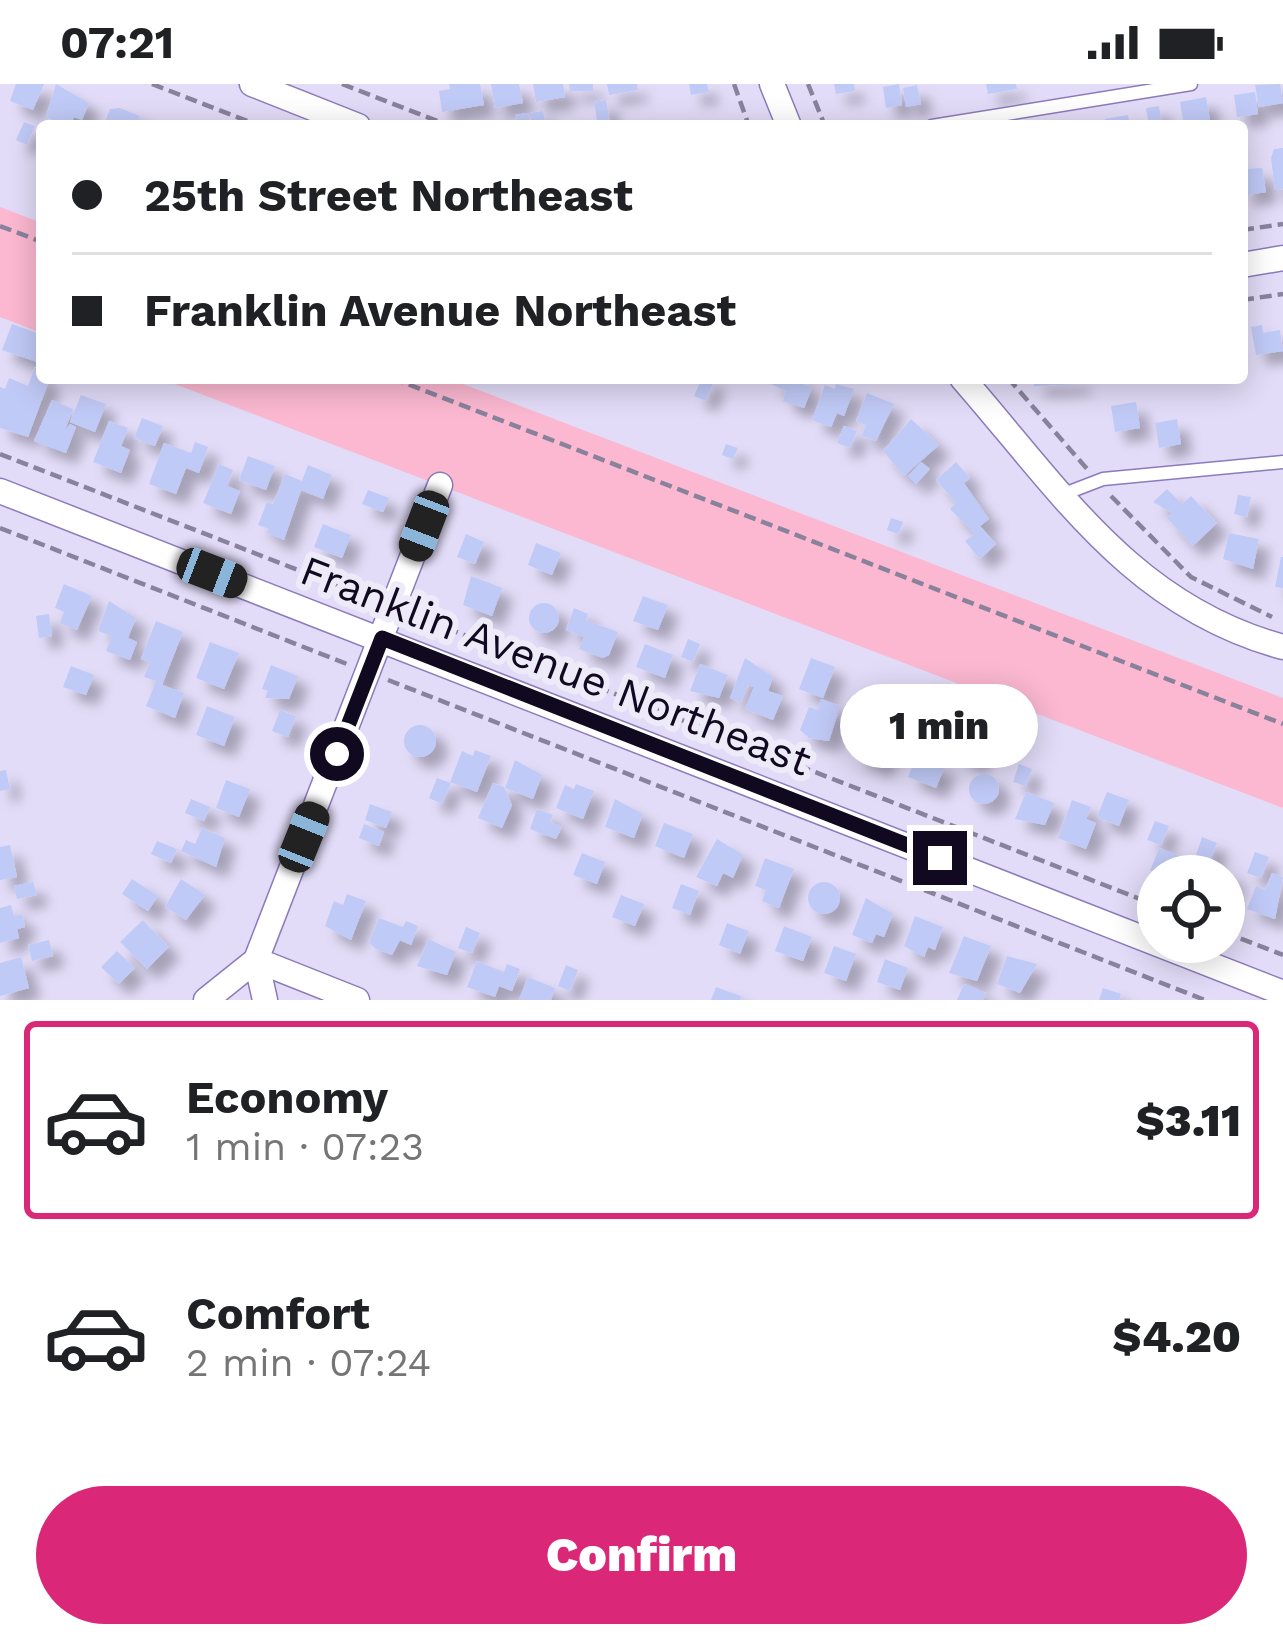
<!DOCTYPE html>
<html lang="en">
<head>
<meta charset="utf-8">
<style>
	body { margin:0; font-family:"Work Sans",sans-serif; background:#f6f6f6; color:#202124; height:100vh; display:flex; flex-direction:column; font-size:45px; white-space:nowrap }
	* { box-sizing:border-box; margin:0 }
	p { font-size:39px; color:#757577 }
	.icon { flex:none; width:66px; height:66px; fill:none; stroke:currentColor; stroke-width:2; stroke-linecap:round; stroke-linejoin:round }
	.map { position:relative; height:916px; overflow:hidden }
	.sheet { display:flex; flex-direction:column; background:#fff; flex:1 }
	.sheet>* { flex:none }
	.guide { position:absolute; left:36px; top:36px; width:1212px; height:264px; border-radius:12px; box-shadow:0 6px 30px #0003; display:grid; align-content:center; height:264px; padding:0 36px; background:#fff }
	.controls { position:absolute; left:1137px; top:771px; display:grid; gap:24px }
	.controls a { display:grid; place-items:center; width:108px; height:108px; border-radius:50%; background:#fff; box-shadow:0 6px 30px #0003; font-size:60px }
	.end { position:absolute; width:54px; height:54px; margin:-27px; border:15px solid #100920; background:#fff; box-shadow:0 0 0 6px #fff }
	.from { border-radius:50% }
	.bubble { position:absolute; height:84px; border-radius:42px; background:#fff; box-shadow:0 6px 30px #0003; font-size:39px; font-weight:800; line-height:84px; text-align:center }
	.car { position:absolute; width:36px; height:72px; margin:-36px -18px; border-radius:15px; box-shadow:0 0 9px 3px #0007; background:linear-gradient(#222 24%,#8ab4d8 0 40%,#222 0 76%,#8ab4d8 0 86%,#222 0) }
	.guide b { display:flex; align-items:center; gap:42px; height:114px; font-size:45px }
	.guide b+b { border-top:3px solid #e0e0e0 }
	.guide i { width:30px; height:30px; background:#202124 }
	ul { padding:21px 0 0; list-style:none }
	li { display:flex; align-items:center; gap:36px; height:198px; margin:0 24px 18px; padding:0 12px; border:6px solid transparent; border-radius:12px }
	li div { flex:1 }
	li b { display:block; font-size:45px }
	li em { font-style:normal; font-weight:800 }
	li.selected { border-color:#db2777 }
	li>.icon { width:108px; height:108px; stroke-width:1.5 }
	.button { display:flex; gap:24px; margin-top:auto; padding:24px 36px }
	.button a { flex:1; height:138px; border-radius:72px; background:#db2777; color:#fff; font-size:48px; font-weight:800; line-height:138px; text-align:center }
	.status { display:flex; justify-content:space-between; align-items:center; height:84px; padding:0 60px; background:#fff; direction:ltr }
	.status svg { height:33px; fill:currentColor }
	.map>svg:first-child { display:block }
	.green { fill:#fbb8d0 }
	.building { fill:#c0caf6; filter:url(#shadow) }
	.lines { fill:none; stroke-linecap:round; stroke-linejoin:round }
	.service-casing { stroke:#8c7bba; stroke-width:15 }
	.minor-casing { stroke:#8c7bba; stroke-width:27 }
	.path { stroke:#89829c; stroke-width:4.5; stroke-dasharray:12 6; stroke-linecap:butt }
	.service { stroke:#fff; stroke-width:12 }
	.minor { stroke:#fff; stroke-width:24 }
	.route { stroke:#100920; stroke-width:15 }
	.labels { text-anchor:middle; stroke-width:12; stroke-linejoin:round; paint-order:stroke }
	.street-label { font-size:42px; fill:#100920; stroke:#eeebf9 }
</style>
</head>
<body>
<div class="status"><b>07:21</b><svg viewBox="0 0 49 12"><path d="M0 12V9h3v3zM5 12V6h3v6zM10 12V3h3v9zM15 12V0h3v12zM26 1h20v11H26zM47 4h2v5h-2z"/></svg></div>
<div class="map">
<svg width="1283" height="916" viewBox="0 0 1283 916">
	<defs>
		<filter id="shadow"><feDropShadow dx="11" dy="11" stdDeviation="6" flood-color="#0004"/></filter>
	</defs>
	<rect width="100%" height="100%" fill="#e2dcf8"/>
	<!-- green -->
	<path class="green" d="M 0,123 L 42,139 L 42,249 L 0,233 Z
		M 159,294 L 447,294 L 1283,614 L 1283,724 Z"/>
	<!-- building -->
	<path class="building" d="M 16,0 L 44,0 L 33,26 L 10,17 Z
		M 56,0 L 89,19 L 82,36 L 74,33 L 70,42 L 53,42 L 55,37 L 46,33 Z
		M 449,0 L 480,0 L 484,21 L 442,28 L 439,7 L 450,5 Z
		M 491,0 L 519,0 L 523,19 L 495,24 Z
		M 533,0 L 563,0 L 565,13 L 536,18 Z
		M 569,0 L 593,0 L 593,7 L 570,7 Z
		M 607,0 L 637,0 L 638,6 L 609,11 Z
		M 689,0 L 707,0 L 709,8 L 691,11 Z
		M 834,0 L 854,0 L 855,7 L 836,10 Z
		M 899,0 L 902,21 L 886,24 L 883,3 Z
		M 986,0 L 1016,0 L 1017,5 L 988,10 Z
		M 1280,0 L 1283,19 L 1259,23 L 1255,1 Z
		M 917,1 L 921,20 L 906,23 L 903,4 Z
		M 1255,8 L 1258,30 L 1237,33 L 1234,11 Z
		M 1206,13 L 1211,42 L 1184,42 L 1180,18 Z
		M 606,16 L 610,39 L 621,37 L 622,42 L 598,42 L 594,18 Z
		M 1159,22 L 1162,42 L 1149,42 L 1146,24 Z
		M 120,24 L 140,32 L 136,42 L 103,42 L 110,25 Z
		M 543,27 L 546,42 L 532,42 L 530,29 Z
		M 528,29 L 530,42 L 517,42 L 515,31 Z
		M 1128,31 L 1130,42 L 1106,42 L 1105,35 Z
		M 24,38 L 35,42 L 27,61 L 16,56 Z
		M 1283,64 L 1283,105 L 1275,106 L 1271,74 L 1274,65 Z
		M 1242,74 L 1246,85 L 1262,84 L 1266,108 L 1242,112 Z
		M 12,240 L 42,251 L 37,278 L 2,266 Z
		M 1262,241 L 1263,249 L 1280,246 L 1283,267 L 1256,271 L 1251,243 Z
		M 35,283 L 42,285 L 42,294 L 50,294 L 28,353 L 0,344 L 0,303 L 5,305 L 9,294 L 28,302 Z
		M 702,294 L 715,294 L 706,317 L 694,312 Z
		M 773,294 L 805,294 L 803,300 L 812,304 L 804,324 L 783,317 L 786,307 L 771,300 Z
		M 1033,294 L 1079,294 L 1080,300 L 1034,302 Z
		M 836,300 L 854,305 L 844,332 L 837,329 L 831,343 L 812,336 L 825,301 L 835,305 Z
		M 867,309 L 894,320 L 876,357 L 862,352 L 866,341 L 856,337 Z
		M 81,311 L 106,320 L 95,348 L 70,338 Z
		M 52,316 L 73,325 L 65,346 L 70,340 L 76,343 L 66,369 L 34,357 Z
		M 1136,318 L 1140,344 L 1115,348 L 1111,322 Z
		M 142,334 L 163,342 L 155,362 L 134,354 Z
		M 911,335 L 939,361 L 904,392 L 883,367 Z
		M 1177,335 L 1181,360 L 1159,364 L 1155,339 Z
		M 109,337 L 128,344 L 121,362 L 130,366 L 121,389 L 93,378 Z
		M 844,342 L 857,347 L 850,364 L 837,359 Z
		M 195,358 L 208,363 L 199,389 L 186,384 L 176,410 L 149,400 L 164,359 L 191,369 Z
		M 726,360 L 738,364 L 733,375 L 722,371 Z
		M 248,372 L 275,382 L 266,406 L 239,396 Z
		M 921,378 L 930,385 L 916,400 L 908,392 Z
		M 956,378 L 970,394 L 964,399 L 989,435 L 980,442 L 996,460 L 980,475 L 965,457 L 975,450 L 950,425 L 956,419 L 936,396 Z
		M 219,380 L 233,386 L 227,402 L 240,407 L 231,430 L 203,419 Z
		M 308,381 L 332,391 L 323,415 L 301,406 L 284,456 L 267,449 L 269,445 L 258,441 L 267,418 L 273,420 L 285,390 L 302,397 Z
		M 1167,405 L 1182,420 L 1191,412 L 1217,439 L 1193,462 L 1167,434 L 1172,429 L 1153,418 Z
		M 368,406 L 389,414 L 383,428 L 362,420 Z
		M 1238,411 L 1251,413 L 1247,433 L 1234,430 Z
		M 891,434 L 903,438 L 898,450 L 887,446 Z
		M 323,440 L 351,451 L 342,474 L 314,463 Z
		M 1229,449 L 1259,455 L 1253,485 L 1223,475 Z
		M 466,450 L 484,458 L 475,480 L 457,473 Z
		M 536,459 L 561,469 L 552,491 L 528,481 Z
		M 1281,473 L 1283,473 L 1283,504 L 1275,503 Z
		M 471,492 L 502,504 L 492,532 L 463,521 Z
		M 64,500 L 92,512 L 77,546 L 60,539 L 64,528 L 55,524 Z
		M 643,512 L 668,521 L 658,546 L 633,537 Z
		M 109,517 L 136,534 L 128,554 L 137,558 L 130,576 L 106,567 L 112,552 L 98,547 Z
		M529 534a15 15 0 1 1 30 0a15 15 0 1 1-30 0Z
		M 574,524 L 588,530 L 586,536 L 618,548 L 609,571 L 603,574 L 579,565 L 584,553 L 566,546 Z
		M 49,530 L 52,552 L 39,554 L 36,532 Z
		M 156,537 L 183,548 L 162,601 L 184,609 L 175,634 L 146,622 L 156,597 L 144,593 L 150,578 L 141,575 Z
		M 688,555 L 700,560 L 693,578 L 681,573 Z
		M 210,558 L 239,569 L 224,605 L 196,594 Z
		M 645,560 L 673,571 L 665,594 L 636,583 Z
		M 745,574 L 773,593 L 768,607 L 783,612 L 773,636 L 745,625 L 754,603 L 748,601 L 741,618 L 730,614 Z
		M 811,574 L 835,583 L 823,614 L 799,605 Z
		M 700,580 L 728,591 L 719,614 L 690,607 Z
		M 271,581 L 298,592 L 289,615 L 265,614 L 268,607 L 262,605 Z
		M 71,582 L 94,591 L 86,611 L 63,603 Z
		M 821,615 L 840,622 L 829,657 L 809,654 L 800,646 L 809,623 L 818,626 Z
		M 857,615 L 870,620 L 863,641 L 849,636 Z
		M 207,622 L 235,633 L 224,662 L 196,651 Z
		M 280,626 L 296,632 L 288,653 L 272,647 Z
		M 913,626 L 939,637 L 929,661 L 903,651 Z
		M 871,635 L 882,640 L 876,655 L 890,660 L 881,683 L 854,672 Z
		M404 657a16 16 0 1 1 32 0a16 16 0 1 1-32 0Z
		M 966,649 L 985,656 L 976,679 L 958,672 Z
		M 475,666 L 491,672 L 477,708 L 450,698 L 462,667 L 473,672 Z
		M 917,671 L 945,682 L 936,704 L 908,693 Z
		M 515,676 L 542,691 L 533,715 L 505,704 Z
		M 1019,680 L 1032,685 L 1026,702 L 1013,698 Z
		M 6,686 L 10,705 L 0,707 L 0,687 Z
		M969 705a15 15 0 1 1 30 0a15 15 0 1 1-30 0Z
		M 437,694 L 451,699 L 442,720 L 429,714 Z
		M 226,696 L 250,705 L 239,733 L 216,724 Z
		M 493,699 L 504,703 L 512,721 L 502,744 L 478,734 Z
		M 576,700 L 594,707 L 583,735 L 556,724 L 565,701 L 574,705 Z
		M 1026,708 L 1054,719 L 1045,741 L 1015,735 Z
		M 1107,708 L 1129,716 L 1119,742 L 1097,733 Z
		M 191,715 L 210,723 L 204,737 L 185,729 Z
		M 615,715 L 643,730 L 634,754 L 605,743 Z
		M 1072,716 L 1091,723 L 1086,735 L 1096,739 L 1086,765 L 1058,754 Z
		M 370,720 L 392,728 L 386,744 L 365,736 Z
		M 537,725 L 553,731 L 550,738 L 562,743 L 556,755 L 530,745 Z
		M 1155,737 L 1169,742 L 1161,761 L 1147,756 Z
		M 664,739 L 693,750 L 684,774 L 655,762 Z
		M 364,740 L 384,748 L 379,762 L 359,754 Z
		M 202,744 L 225,754 L 216,783 L 181,767 L 186,756 L 195,760 Z
		M 1202,753 L 1217,759 L 1209,779 L 1195,774 Z
		M 717,755 L 743,771 L 733,794 L 723,789 L 717,802 L 696,793 Z
		M 157,757 L 177,765 L 171,779 L 151,770 Z
		M 10,761 L 17,793 L 0,796 L 0,763 Z
		M 1159,764 L 1187,775 L 1180,792 L 1150,787 Z
		M 1255,768 L 1269,773 L 1261,794 L 1247,789 Z
		M 582,769 L 605,778 L 597,800 L 573,791 Z
		M 765,774 L 794,785 L 779,824 L 762,817 L 766,806 L 755,802 Z
		M 1206,781 L 1235,792 L 1224,819 L 1224,792 L 1202,792 Z
		M 1272,789 L 1283,793 L 1275,835 L 1247,825 L 1256,802 L 1265,806 Z
		M 132,795 L 158,812 L 148,827 L 122,810 Z
		M 181,795 L 205,811 L 186,836 L 165,823 Z
		M 33,798 L 37,811 L 17,815 L 14,802 Z
		M808 814a16 16 0 1 1 32 0a16 16 0 1 1-32 0Z
		M 681,800 L 699,807 L 690,831 L 672,824 Z
		M 347,810 L 366,817 L 351,856 L 325,842 L 334,817 L 343,821 Z
		M 621,811 L 644,820 L 635,842 L 612,833 Z
		M 866,814 L 893,830 L 884,853 L 876,850 L 872,859 L 852,851 Z
		M 11,821 L 14,832 L 22,830 L 25,843 L 17,845 L 19,854 L 0,859 L 0,824 Z
		M 915,832 L 943,843 L 935,866 L 928,863 L 924,873 L 904,862 Z
		M 379,834 L 403,843 L 406,837 L 418,842 L 411,861 L 400,856 L 392,871 L 376,865 L 369,859 Z
		M 143,836 L 169,863 L 147,885 L 120,858 Z
		M 727,839 L 749,847 L 740,870 L 719,861 Z
		M 784,842 L 812,853 L 803,877 L 775,867 Z
		M 466,843 L 480,849 L 472,869 L 458,864 Z
		M 964,852 L 991,862 L 977,897 L 949,889 Z
		M 428,855 L 456,868 L 447,891 L 417,882 Z
		M 49,856 L 53,872 L 32,877 L 28,861 Z
		M 834,862 L 856,870 L 846,897 L 824,889 Z
		M 117,867 L 135,884 L 119,900 L 101,883 Z
		M 1007,872 L 1037,880 L 1020,909 L 997,900 Z
		M 21,873 L 29,904 L 0,912 L 0,879 Z
		M 885,875 L 908,884 L 900,906 L 877,898 Z
		M 477,877 L 504,888 L 507,880 L 520,885 L 512,907 L 499,902 L 495,913 L 467,903 Z
		M 566,881 L 578,886 L 570,907 L 558,902 Z
		M 528,893 L 555,904 L 551,916 L 519,916 Z
		M 964,900 L 986,909 L 983,916 L 957,916 Z
		M 716,903 L 741,912 L 740,916 L 711,916 Z
		M 1103,904 L 1121,910 L 1119,916 L 1099,916 Z"/>
	<g class="lines">
		<defs>
			<path id="service" d="M 932,42 L 1191,0
				M 1064,410 L 1103,395 L 1283,378"/>
			<path id="minor" d="M 252,0 L 358,42
				M 772,0 L 789,42
				M 1242,181 L 1283,174
				M 962,294 C 1060,406 1132,522 1283,563
				M 0,407 L 1283,909
				M 206,916 L 256,876 L 357,916
				M 265,916 L 256,876 L 440,401"/>
		</defs>
		<!-- service casing -->
		<use href="#service" class="service-casing"/>
		<!-- minor casing -->
		<use href="#minor" class="minor-casing"/>
		<!-- path -->
		<path class="path" d="M 152,0 L 260,42
			M 342,0 L 450,42
			M 734,0 L 749,42
			M 808,0 L 825,42
			M 0,142 L 42,158
			M 1242,146 L 1283,140
			M 1242,216 L 1283,210
			M 392,294 L 1283,640
			M 903,294 L 929,294
			M 1008,294 L 1088,386
			M 0,370 L 375,516
			M 1111,412 L 1191,493 L 1272,533
			M 0,444 L 347,580
			M 413,531 L 1158,822
			M 388,596 L 1205,916
			M 1224,848 L 1283,871"/>
		<!-- service -->
		<use href="#service" class="service"/>
		<!-- minor -->
		<use href="#minor" class="minor"/>
	</g>
	<g class="lines">
		<!-- route -->
		<path class="route" d="M 337,670 L 382,554 L 940,774"/>
	</g>
	<g class="labels">
		<!-- street labels -->
		<g class="street-label">
			<text transform="translate(556 581) rotate(21)" y="15">Franklin Avenue Northeast</text>
		</g>
	</g>
</svg>
<div class="controls">
<a><svg class="icon" aria-label="locate" viewBox="0 0 24 24"><circle cx="12" cy="12" r="6"/><path d="M12 2v4M12 18v4M2 12h4M18 12h4"/></svg></a>
</div>
<i class="end from" style="left:337px;top:670px"></i>
<i class="end" style="left:940px;top:774px"></i>
<div class="bubble" style="left:840px;top:600px;width:198px">1 min</div>
<i class="car" style="left:424px;top:442px;rotate:201deg"></i>
<i class="car" style="left:212px;top:489px;rotate:111deg"></i>
<i class="car" style="left:304px;top:753px;rotate:22deg"></i>
<div class="guide">
<b><i class="from"></i>25th Street Northeast</b>
<b><i></i>Franklin Avenue Northeast</b>
</div>
</div>
<section class="sheet">
<ul>
<li class="selected"><svg class="icon" aria-label="car" viewBox="0 0 24 24"><path d="M5 17H2v-5l4-1 3-4h7l3 4 3 1v5h-3M9 17h6M6 11h13"/><circle cx="7" cy="17" r="2"/><circle cx="17" cy="17" r="2"/></svg><div><b>Economy</b><p>1 min · 07:23</p></div><em>$3.11</em></li>
<li><svg class="icon" aria-label="car" viewBox="0 0 24 24"><path d="M5 17H2v-5l4-1 3-4h7l3 4 3 1v5h-3M9 17h6M6 11h13"/><circle cx="7" cy="17" r="2"/><circle cx="17" cy="17" r="2"/></svg><div><b>Comfort</b><p>2 min · 07:24</p></div><em>$4.20</em></li>
</ul>
<div class="button"><a>Confirm</a></div>
</section>
</body>
</html>
